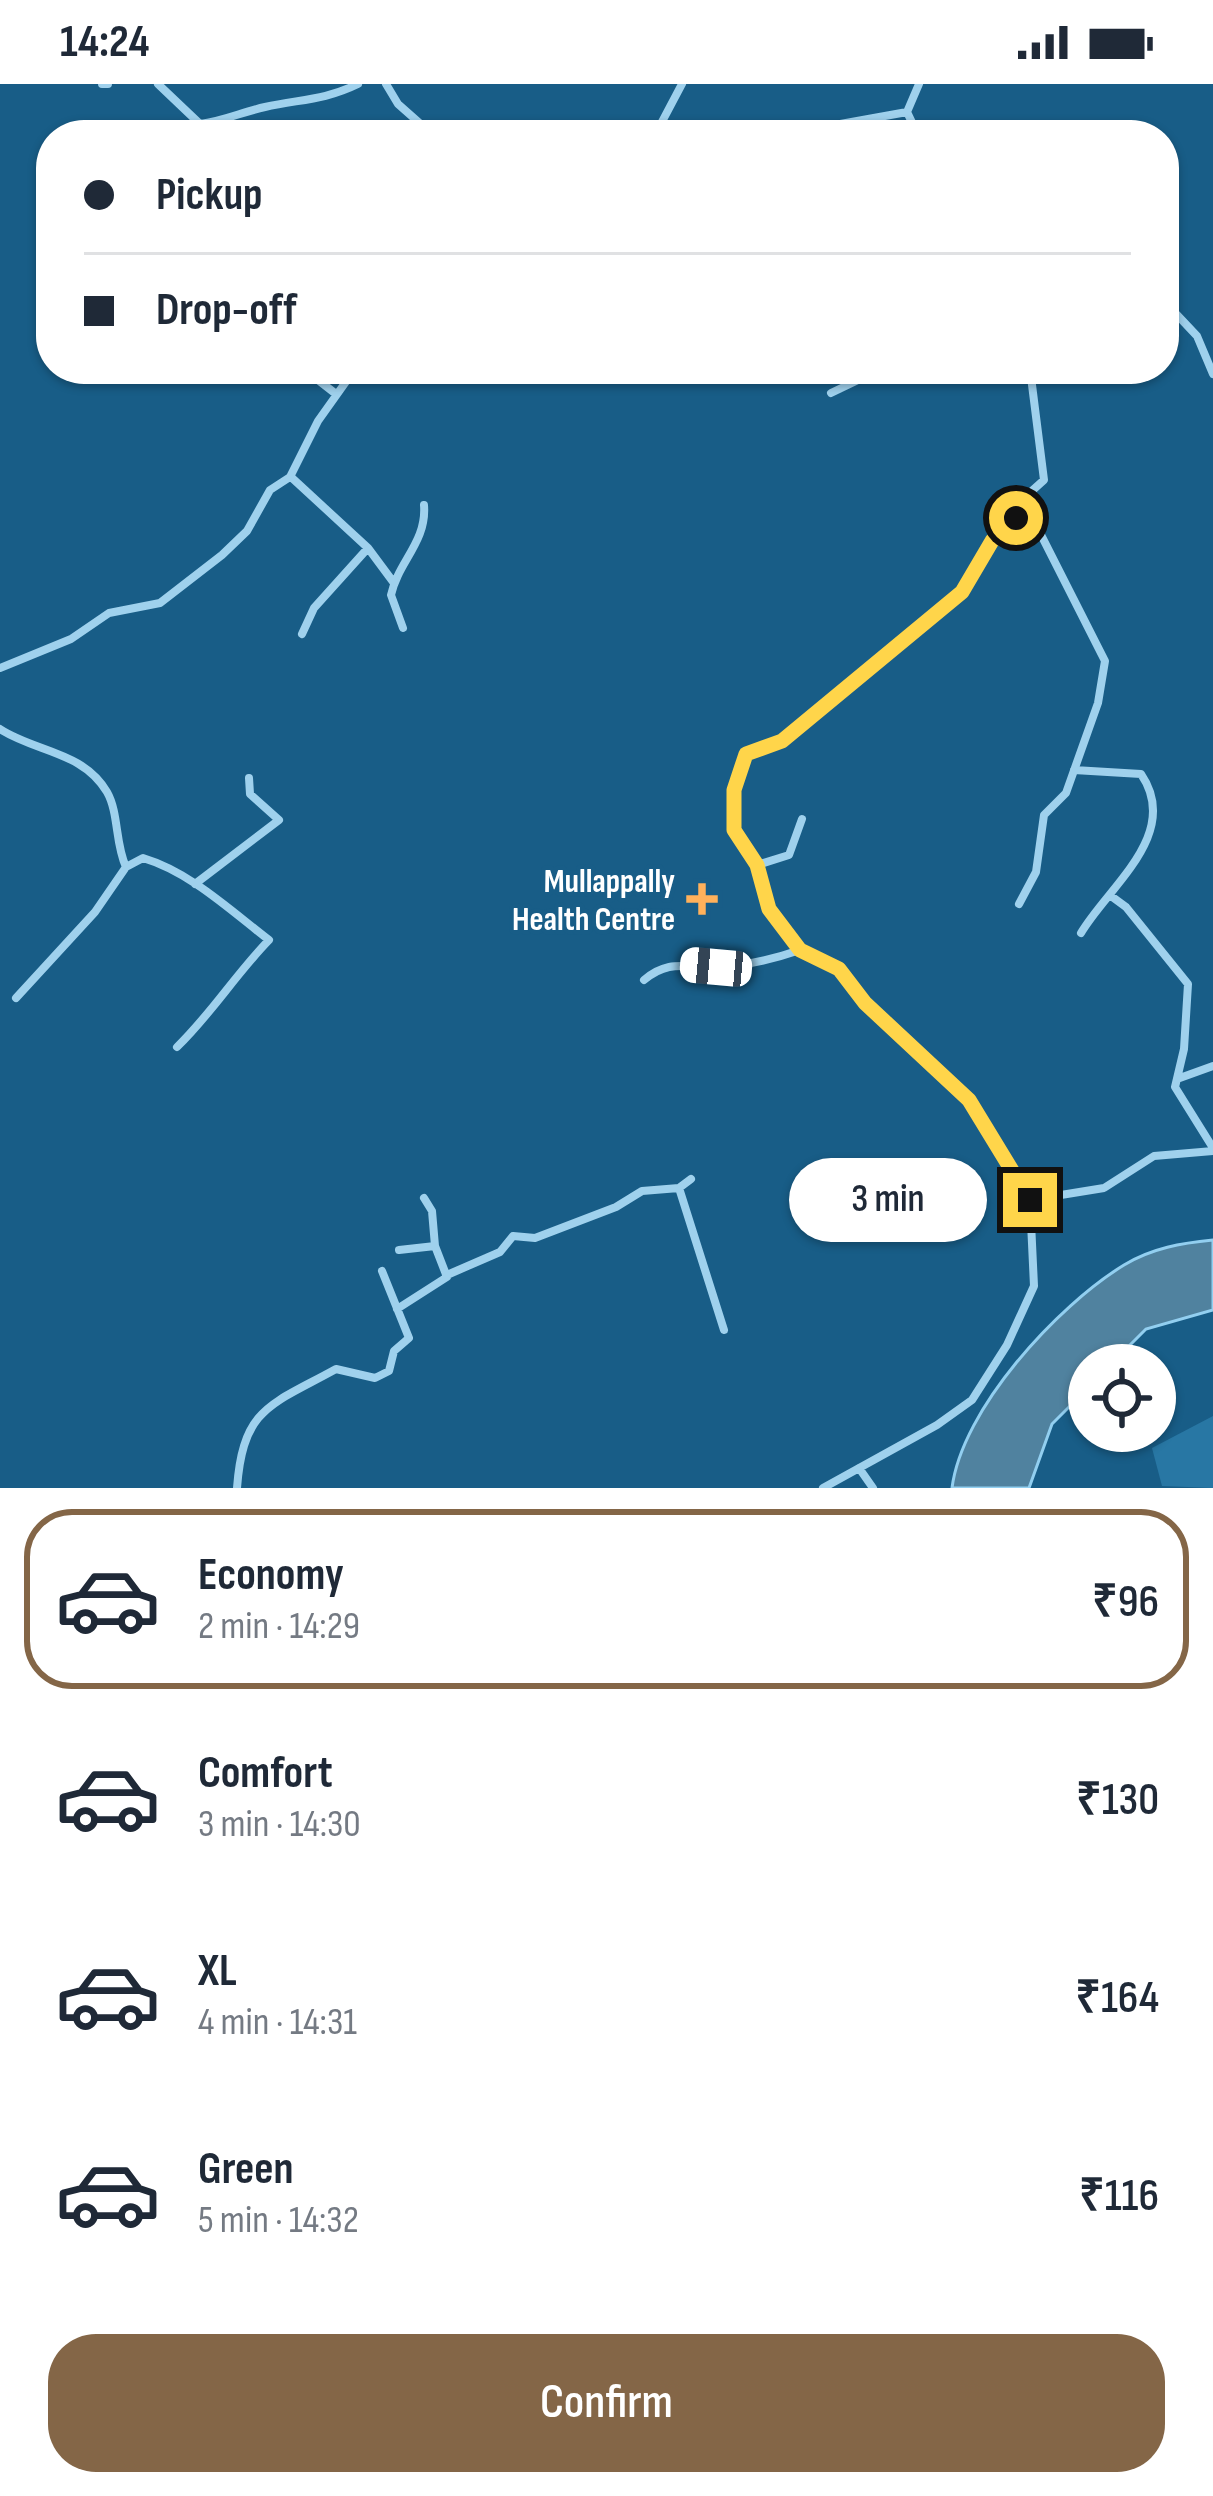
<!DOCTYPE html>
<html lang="en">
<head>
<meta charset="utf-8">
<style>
	body { margin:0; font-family:"Sofia Sans Condensed",sans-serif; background:#f6f6f7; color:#1f2937; height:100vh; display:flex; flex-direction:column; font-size:45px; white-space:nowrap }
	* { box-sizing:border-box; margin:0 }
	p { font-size:39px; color:#747a83 }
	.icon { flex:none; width:66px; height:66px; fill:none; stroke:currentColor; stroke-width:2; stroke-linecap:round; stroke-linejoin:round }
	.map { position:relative; height:1404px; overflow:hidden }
	.panel { display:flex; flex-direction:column; background:#fff; flex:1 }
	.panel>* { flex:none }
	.hud { position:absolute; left:36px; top:36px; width:1143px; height:264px; border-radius:48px; box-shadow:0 3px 9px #0004; display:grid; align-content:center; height:264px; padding:0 48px; background:#fff }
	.controls { position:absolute; left:1068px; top:1260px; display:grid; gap:24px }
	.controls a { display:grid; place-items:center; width:108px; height:108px; border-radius:50%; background:#fff; box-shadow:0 3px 9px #0004; font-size:60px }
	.end { position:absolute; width:54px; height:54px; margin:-27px; border:15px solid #ffd54a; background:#111; box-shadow:0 0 0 6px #111 }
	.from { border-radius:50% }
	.bubble { position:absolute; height:84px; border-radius:42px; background:#fff; box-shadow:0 3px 9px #0004; font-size:39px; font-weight:600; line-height:84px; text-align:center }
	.car { position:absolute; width:36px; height:72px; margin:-36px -18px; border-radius:15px; box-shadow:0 0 9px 3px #0007; background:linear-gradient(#fff 24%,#345 0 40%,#fff 0 76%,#345 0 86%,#fff 0) }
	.hud b { display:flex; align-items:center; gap:42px; height:114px; font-size:45px }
	.hud b+b { border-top:3px solid #e0e1e3 }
	.hud i { width:30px; height:30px; background:#1f2937 }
	ul { padding:21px 0 0; list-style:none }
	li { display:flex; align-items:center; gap:36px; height:180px; margin:0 24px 18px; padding:0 24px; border:6px solid transparent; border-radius:48px }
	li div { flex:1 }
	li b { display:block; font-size:45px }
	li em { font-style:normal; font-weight:600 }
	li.on { border-color:#846647 }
	li>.icon { width:108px; height:108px; stroke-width:1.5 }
	.primary-button { display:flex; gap:24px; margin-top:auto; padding:24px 48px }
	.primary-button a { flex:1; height:138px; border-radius:48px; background:#846647; color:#fff; font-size:48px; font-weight:600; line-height:138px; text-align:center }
	.status { display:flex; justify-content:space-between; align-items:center; height:84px; padding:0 60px; background:#fff; direction:ltr }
	.status svg { height:33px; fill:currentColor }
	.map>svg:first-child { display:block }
	.green { fill:#2877a4 }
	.water { fill:#50829f; stroke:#92cff0; stroke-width:3 }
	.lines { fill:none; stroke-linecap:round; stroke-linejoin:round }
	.minor { stroke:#9fd1ed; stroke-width:8 }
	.route { stroke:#ffd54a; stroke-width:15 }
	.poi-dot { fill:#ffb15b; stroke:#185d87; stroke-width:4.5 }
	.labels { text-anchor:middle; stroke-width:9; stroke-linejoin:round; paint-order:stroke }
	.poi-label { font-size:33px; font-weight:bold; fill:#fff; stroke:#185d87; text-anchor:end }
</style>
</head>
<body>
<div class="status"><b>14:24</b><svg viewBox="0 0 49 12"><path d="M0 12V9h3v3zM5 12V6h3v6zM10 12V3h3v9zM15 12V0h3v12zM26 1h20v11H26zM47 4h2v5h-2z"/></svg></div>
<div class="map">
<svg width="1213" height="1404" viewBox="0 0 1213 1404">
	<rect width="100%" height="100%" fill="#185d87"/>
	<!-- green -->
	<path class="green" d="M 1213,1332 L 1213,1404 L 1162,1402 L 1152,1364 Z"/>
	<!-- water -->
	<path class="water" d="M 1213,1156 L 1213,1226 L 1146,1245 L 1110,1281 L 1089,1281 L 1089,1303 L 1052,1340 L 1029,1404 L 952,1404 C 962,1325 1057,1222 1124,1181 C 1152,1164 1182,1159 1213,1156 Z"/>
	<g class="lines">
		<!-- minor -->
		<path class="minor" d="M 102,0 L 108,0
			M 158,0 L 200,40 C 224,37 242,28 265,23 C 300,15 323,17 358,0
			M 386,0 L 398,20 L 433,51
			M 655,51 L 682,0
			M 743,51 L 796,48 L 907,28
			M 918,51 L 907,28 L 919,0
			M 1164,217 L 1197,252 L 1213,290
			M 247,285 L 292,285
			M 304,285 L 336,310
			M 831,309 L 881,285
			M 291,393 L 368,464 L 394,499
			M 1011,434 L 992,457 L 962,508 L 782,657 L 746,670 L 734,706 L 734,746 L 757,781 L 769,825 L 800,866 L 839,885 L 865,918 L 969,1016 L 1030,1116 L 1104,1104 L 1154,1072 L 1213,1067
			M 403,544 L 391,511 C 398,478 427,458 424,421
			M 302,550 L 314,524 L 368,464
			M 0,584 L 71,555 L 109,529 L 160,519 L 222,471 L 247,447 L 270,406 L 290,393 L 318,337 L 355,285
			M 0,645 C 35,668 83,667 107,708 C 119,729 115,760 126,783
			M 1074,686 L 1141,690 C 1182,750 1108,803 1081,849
			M 757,781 L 789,771 L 802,735
			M 195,800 L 279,736 L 250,710 L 249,694
			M 1111,812 L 1126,823 L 1188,900 L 1184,965 L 1175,1003 L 1213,1064
			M 1019,820 L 1036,788 L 1044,731 L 1066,709 L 1098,619 L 1105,577 L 1034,437 L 1030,432 L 1004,432 L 1044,396 L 1030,285
			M 644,896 C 669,875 685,884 715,883 C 743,882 774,875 800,866
			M 16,914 L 95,828 L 126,783 L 143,774 C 190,788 230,826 269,856 C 235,891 212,929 177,963
			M 1177,995 L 1213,982
			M 679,1104 L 724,1246
			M 399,1166 L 435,1162
			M 447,1191 L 500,1168 L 513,1152 L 535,1154 L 616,1123 L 642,1107 L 679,1104 L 691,1095
			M 397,1225 L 447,1193 L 435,1162 L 432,1127 L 424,1114
			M 859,1384 L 873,1404
			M 237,1404 C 243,1323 271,1321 336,1285 L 375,1294 L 389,1287 L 394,1267 L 409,1254 L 382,1187
			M 823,1404 L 937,1341 L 972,1316 L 1007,1261 L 1034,1202 L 1030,1117"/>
	</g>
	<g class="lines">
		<!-- route -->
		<path class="route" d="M 1016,434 L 992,457 L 962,508 L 782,657 L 746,670 L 734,706 L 734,746 L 757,781 L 769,825 L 800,866 L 839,885 L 865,919 L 969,1016 L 1030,1116"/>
	</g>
	<!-- markers -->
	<path class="poi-dot" d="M696 797h12v12h12v12h-12v12h-12v-12h-12v-12h12z"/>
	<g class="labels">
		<!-- poi labels -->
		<g class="poi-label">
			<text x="675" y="808">Mullappally<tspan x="675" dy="38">Health Centre</tspan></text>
		</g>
	</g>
</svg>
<div class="controls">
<a><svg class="icon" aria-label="locate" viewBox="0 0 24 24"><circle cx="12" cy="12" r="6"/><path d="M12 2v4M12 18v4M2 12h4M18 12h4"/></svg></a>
</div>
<i class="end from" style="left:1016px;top:434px"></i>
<i class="end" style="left:1030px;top:1116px"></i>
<div class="bubble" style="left:789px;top:1074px;width:198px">3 min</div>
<i class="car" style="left:716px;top:883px;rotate:275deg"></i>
<div class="hud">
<b><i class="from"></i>Pickup</b>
<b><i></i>Drop-off</b>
</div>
</div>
<section class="panel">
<ul>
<li class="on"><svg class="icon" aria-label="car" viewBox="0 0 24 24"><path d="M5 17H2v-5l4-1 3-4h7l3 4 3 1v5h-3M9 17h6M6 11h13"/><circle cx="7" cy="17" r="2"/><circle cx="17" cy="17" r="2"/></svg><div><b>Economy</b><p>2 min · 14:29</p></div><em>₹96</em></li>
<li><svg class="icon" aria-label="car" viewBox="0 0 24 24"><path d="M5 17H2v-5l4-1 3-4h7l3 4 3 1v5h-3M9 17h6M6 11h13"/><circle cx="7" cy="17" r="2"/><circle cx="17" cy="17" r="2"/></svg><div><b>Comfort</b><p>3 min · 14:30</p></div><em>₹130</em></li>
<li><svg class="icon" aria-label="car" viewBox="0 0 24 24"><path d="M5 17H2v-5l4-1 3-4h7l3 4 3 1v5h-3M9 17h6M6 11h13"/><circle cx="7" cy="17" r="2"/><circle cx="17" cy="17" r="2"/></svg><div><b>XL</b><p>4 min · 14:31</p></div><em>₹164</em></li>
<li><svg class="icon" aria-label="car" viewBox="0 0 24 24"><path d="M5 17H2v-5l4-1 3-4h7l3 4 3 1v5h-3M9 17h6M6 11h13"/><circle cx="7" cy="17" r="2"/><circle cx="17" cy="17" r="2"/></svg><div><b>Green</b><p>5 min · 14:32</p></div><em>₹116</em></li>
</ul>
<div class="primary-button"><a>Confirm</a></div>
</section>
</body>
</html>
